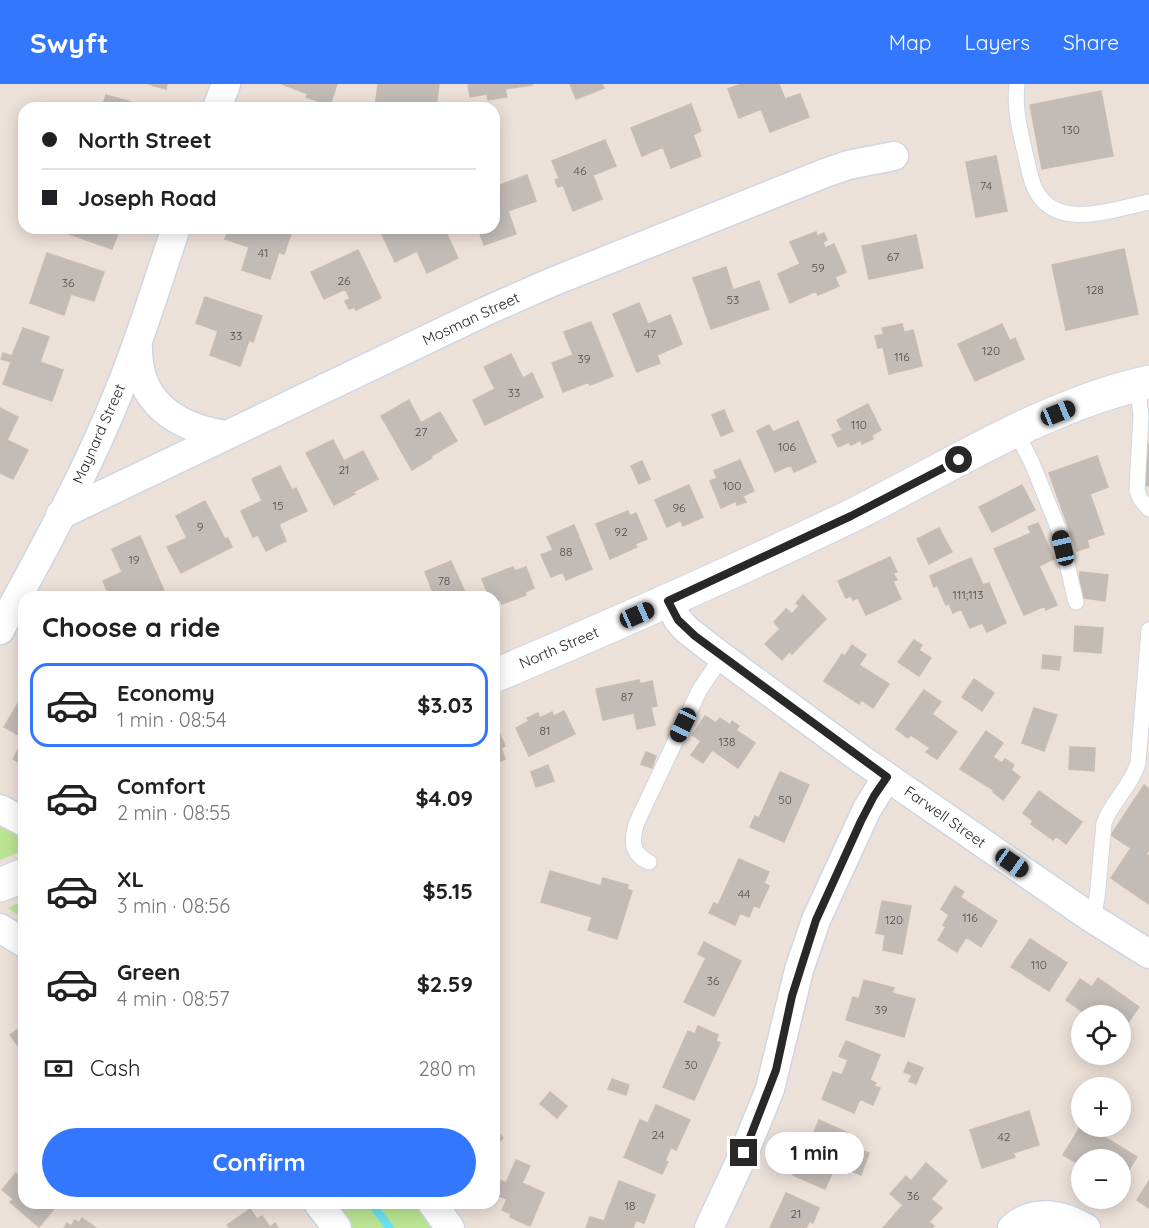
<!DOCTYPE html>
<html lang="en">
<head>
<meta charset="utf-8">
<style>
	body { margin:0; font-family:Quicksand,sans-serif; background:#f6f6f6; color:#202124; height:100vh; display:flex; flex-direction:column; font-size:22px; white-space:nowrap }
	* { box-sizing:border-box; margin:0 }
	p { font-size:20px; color:#757577 }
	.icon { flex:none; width:33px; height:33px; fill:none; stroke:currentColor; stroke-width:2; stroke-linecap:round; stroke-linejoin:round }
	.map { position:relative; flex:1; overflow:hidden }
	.details { position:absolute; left:18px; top:507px; width:482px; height:618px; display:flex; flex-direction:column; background:#fff; border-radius:18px; box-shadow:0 3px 15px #0003 }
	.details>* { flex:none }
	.top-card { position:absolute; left:18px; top:18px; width:482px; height:132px; border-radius:18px; box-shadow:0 3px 15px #0003; display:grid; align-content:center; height:132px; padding:0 24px; background:#fff }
	.buttons { position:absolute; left:1071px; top:921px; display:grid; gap:12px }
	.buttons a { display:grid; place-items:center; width:60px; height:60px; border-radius:50%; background:#fff; box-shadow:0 3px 15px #0003; font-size:30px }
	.end { position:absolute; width:27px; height:27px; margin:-14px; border:8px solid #282828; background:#fff; box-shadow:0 0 0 3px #fff }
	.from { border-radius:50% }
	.bubble { position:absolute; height:42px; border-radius:21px; background:#fff; box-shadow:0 3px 15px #0003; font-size:20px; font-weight:700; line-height:42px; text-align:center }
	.car { position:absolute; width:18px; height:36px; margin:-18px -9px; border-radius:8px; box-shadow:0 0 4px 2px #0007; background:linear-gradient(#222 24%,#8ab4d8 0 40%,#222 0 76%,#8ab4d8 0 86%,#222 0) }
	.top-card b { display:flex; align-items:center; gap:21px; height:57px; font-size:22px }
	.top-card b+b { border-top:2px solid #e0e0e0 }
	.top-card i { width:15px; height:15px; background:#202124 }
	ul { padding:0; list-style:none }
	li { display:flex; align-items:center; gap:18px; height:84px; margin:0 12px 9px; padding:0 12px; border:3px solid transparent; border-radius:18px }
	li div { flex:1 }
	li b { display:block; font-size:22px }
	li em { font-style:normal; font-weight:700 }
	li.selected { border-color:#37f }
	li>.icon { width:54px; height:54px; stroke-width:1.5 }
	h2 { padding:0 24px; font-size:27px; line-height:72px }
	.pay { display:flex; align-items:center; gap:15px; height:66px; padding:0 24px; font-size:22px }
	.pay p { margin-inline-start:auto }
	.primary-button { display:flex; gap:12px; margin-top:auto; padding:12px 24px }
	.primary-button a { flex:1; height:69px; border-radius:36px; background:#37f; color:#fff; font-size:24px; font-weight:700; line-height:69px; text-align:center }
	header { display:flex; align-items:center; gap:36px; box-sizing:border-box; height:84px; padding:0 30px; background:#37f; color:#fff }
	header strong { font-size:28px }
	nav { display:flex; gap:33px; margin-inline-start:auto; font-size:21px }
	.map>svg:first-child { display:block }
	.green { fill:#bbe593 }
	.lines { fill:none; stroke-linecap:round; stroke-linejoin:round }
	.stream { stroke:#68e2f2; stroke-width:8 }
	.building { fill:#c3bbb6; stroke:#c7bdb3; stroke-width:1.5 }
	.service-casing { stroke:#cfd5e2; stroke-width:17 }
	.minor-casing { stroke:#cfd5e2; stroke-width:31 }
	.secondary-casing { stroke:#cfd5e2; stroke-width:35 }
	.service { stroke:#fff; stroke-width:15 }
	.minor { stroke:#fff; stroke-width:28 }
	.secondary { stroke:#fff; stroke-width:33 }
	.route { stroke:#282828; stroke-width:8 }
	.labels { text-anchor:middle; stroke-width:5; stroke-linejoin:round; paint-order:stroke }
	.number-label { font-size:12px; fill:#4f4d4c }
	.street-label { font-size:15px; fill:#282828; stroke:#fff }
</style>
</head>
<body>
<header>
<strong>Swyft</strong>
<nav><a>Map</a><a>Layers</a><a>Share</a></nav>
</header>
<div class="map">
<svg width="1149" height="1144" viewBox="0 0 1149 1144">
	<rect width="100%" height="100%" fill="#ece1d9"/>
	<!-- green -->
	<path class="green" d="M 0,741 L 24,753 L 24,766 L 0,776 Z
		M 24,817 L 24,835 L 8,824 Z
		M 329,1119 L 413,1119 L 431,1144 L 349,1144 Z"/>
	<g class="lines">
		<!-- stream -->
		<path class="stream" d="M 371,1119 L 390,1144"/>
	</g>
	<!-- building -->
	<path class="building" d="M 148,0 L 167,0 L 166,5 Z
		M 282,0 L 337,0 L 330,21 L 306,13 L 308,10 Z
		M 378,0 L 439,0 L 436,24 L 375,24 Z
		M 468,0 L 531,0 L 532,1 L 505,5 L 507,13 L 488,16 L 487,10 L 470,13 Z
		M 570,0 L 602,0 L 604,4 L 576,15 Z
		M 741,0 L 779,0 L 785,15 L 800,10 L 809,33 L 770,48 L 761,25 L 739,34 L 728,5 Z
		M 1101,7 L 1113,72 L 1042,85 L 1030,21 Z
		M 106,11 L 131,18 L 129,24 L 131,24 L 102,24 Z
		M 691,20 L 701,47 L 693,51 L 701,72 L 671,84 L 663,63 L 642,72 L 631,44 Z
		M 605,56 L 616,82 L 593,91 L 602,115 L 573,127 L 563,101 L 558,103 L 555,96 L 559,94 L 552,77 Z
		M 996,72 L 1007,127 L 976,133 L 966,78 Z
		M 527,91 L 536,117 L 508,127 L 516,150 L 484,161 L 478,144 L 494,144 L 494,103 Z
		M 59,144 L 120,144 L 112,165 L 58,146 Z
		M 229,144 L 282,144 L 292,147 L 284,170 L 279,168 L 270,195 L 242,186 L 249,163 L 225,155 Z
		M 384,144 L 444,144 L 458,174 L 427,189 L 417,167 L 395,178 L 380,146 Z
		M 816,148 L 817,152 L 824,149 L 827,156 L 823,158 L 825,164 L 834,160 L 846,188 L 835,193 L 839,202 L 818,211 L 816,207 L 790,219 L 778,190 L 800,180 L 790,158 Z
		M 916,151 L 923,184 L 869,195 L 862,162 Z
		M 1124,165 L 1138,230 L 1066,246 L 1052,181 Z
		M 358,166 L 381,214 L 356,226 L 354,223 L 349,225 L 345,217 L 350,215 L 345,205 L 324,215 L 311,188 Z
		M 47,169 L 104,188 L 94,217 L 71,210 L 64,231 L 30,219 Z
		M 726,183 L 733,206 L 759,197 L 769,225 L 711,245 L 693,194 Z
		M 205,213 L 262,232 L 253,258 L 249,256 L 240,282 L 210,271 L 218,247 L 196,239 Z
		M 639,219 L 648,240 L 670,231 L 682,260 L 657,271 L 660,279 L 637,288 L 613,230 Z
		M 591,238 L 613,292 L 590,301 L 589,298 L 563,308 L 552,279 L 573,271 L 564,248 Z
		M 902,240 L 904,248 L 913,246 L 922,282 L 889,290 L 883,263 L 878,264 L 875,252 L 884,250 L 882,244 Z
		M 1002,240 L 1010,257 L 1015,254 L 1024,275 L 975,297 L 958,260 Z
		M 23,244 L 49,253 L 40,278 L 63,286 L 52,317 L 3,300 L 11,278 L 1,275 L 3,269 L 12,272 Z
		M 511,270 L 523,294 L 532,289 L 543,313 L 485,341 L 473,316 L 495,305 L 484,283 Z
		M 409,316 L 421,339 L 440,328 L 457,357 L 431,372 L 432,374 L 412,386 L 381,332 Z
		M 868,320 L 881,346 L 872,351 L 873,355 L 862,360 L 861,356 L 851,361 L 849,358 L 838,363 L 832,351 L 842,346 L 837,336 Z
		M 0,324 L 18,333 L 7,356 L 28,366 L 13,395 L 0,389 Z
		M 724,326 L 733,347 L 721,352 L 712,331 Z
		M 798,337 L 816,378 L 794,388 L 791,381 L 775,388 L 757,347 L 769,341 L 773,348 Z
		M 333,356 L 344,377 L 363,367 L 378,395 L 353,408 L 355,410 L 334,421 L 306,369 Z
		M 1147,360 L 1149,360 L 1149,402 L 1144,401 Z
		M 1097,372 L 1108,403 L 1090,410 L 1104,450 L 1087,456 L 1089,463 L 1077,467 L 1049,389 Z
		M 740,376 L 754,407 L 743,412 L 746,418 L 737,421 L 736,417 L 721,424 L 710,397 L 717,394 L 714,387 Z
		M 642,377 L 650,395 L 639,400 L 631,382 Z
		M 280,382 L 292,406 L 296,404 L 307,427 L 279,440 L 286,457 L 266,467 L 258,451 L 253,453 L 241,427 L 262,417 L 252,395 Z
		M 689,401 L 703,433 L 683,442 L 681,436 L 667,443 L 655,416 Z
		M 1022,401 L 1035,426 L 992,448 L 979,423 Z
		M 205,417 L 225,455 L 228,454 L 232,463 L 181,489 L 167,463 L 187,454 L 176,432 Z
		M 628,427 L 630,432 L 636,429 L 647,455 L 635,460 L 637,463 L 610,475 L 596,440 Z
		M 1038,439 L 1054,475 L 1039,482 L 1057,521 L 1046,526 L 1045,522 L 1024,531 L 994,465 L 1031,449 L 1028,443 Z
		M 574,441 L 592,485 L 566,496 L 563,488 L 551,493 L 541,471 L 553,466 L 547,453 Z
		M 939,444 L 952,468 L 929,480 L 917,455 Z
		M 140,452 L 164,507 L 152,513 L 110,513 L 103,497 L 122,488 L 112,465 Z
		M 890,473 L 897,488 L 893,489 L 897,496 L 893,497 L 901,515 L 866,531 L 858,514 L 853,516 L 851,512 L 846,514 L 838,497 Z
		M 971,474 L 983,501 L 989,499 L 1006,539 L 987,548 L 982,539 L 970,544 L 961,525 L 953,529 L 949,520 L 946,521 L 937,501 L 934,503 L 930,492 Z
		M 451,477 L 467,513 L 444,513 L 446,512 L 443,507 L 434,511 L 425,488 Z
		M 513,483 L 515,487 L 526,483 L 534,504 L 525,508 L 526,511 L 502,520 L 500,516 L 494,518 L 494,513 L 489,513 L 482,495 Z
		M 1080,488 L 1108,491 L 1105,517 L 1078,513 Z
		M 803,511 L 826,535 L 792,570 L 790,567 L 782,576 L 765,560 L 780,545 L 774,538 L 786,525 L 792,530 L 799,522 L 796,519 Z
		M 1075,542 L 1103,544 L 1101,569 L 1074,567 Z
		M 914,556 L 922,561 L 919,566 L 931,574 L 919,592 L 898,578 Z
		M 852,561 L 866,571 L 859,581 L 889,600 L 873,624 L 861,616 L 859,620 L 824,597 L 842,570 L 845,572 Z
		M 1043,571 L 1061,573 L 1059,586 L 1042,584 Z
		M 974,595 L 994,609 L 982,627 L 962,613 Z
		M 639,596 L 640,600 L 652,597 L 657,622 L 651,623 L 655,641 L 637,645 L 634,629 L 603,636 L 596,605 Z
		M 924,606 L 941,618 L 932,630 L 957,648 L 937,675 L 926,668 L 930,664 L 911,651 L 908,654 L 896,645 Z
		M 20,616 L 24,618 L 24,654 L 4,643 Z
		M 1034,624 L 1057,631 L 1044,667 L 1022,659 Z
		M 564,627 L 575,650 L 529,672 L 516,644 L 529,637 L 527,634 L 538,629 L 540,634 L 552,628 L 554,632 Z
		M 705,632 L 716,639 L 720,634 L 730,641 L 732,637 L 739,642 L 736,646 L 755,659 L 738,684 L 712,666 L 703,679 L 691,671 L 701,657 L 692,651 Z
		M 498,646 L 505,662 L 501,664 L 505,675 L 494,680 L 494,648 Z
		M 986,647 L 1003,659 L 993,673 L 1002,679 L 1005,675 L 1014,681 L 1011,686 L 1020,693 L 1003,716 L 993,708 L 995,707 L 960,685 Z
		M 24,655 L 24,681 L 13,675 Z
		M 1070,663 L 1095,664 L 1094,687 L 1069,685 Z
		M 646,668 L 656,672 L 652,684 L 641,680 Z
		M 548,681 L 554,697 L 536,703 L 531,688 Z
		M 780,688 L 809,701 L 784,758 L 750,743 L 755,732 L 759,734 Z
		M 1144,701 L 1149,705 L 1149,765 L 1146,770 L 1149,772 L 1149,820 L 1111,794 L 1131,764 L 1111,751 Z
		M 1039,707 L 1082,738 L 1066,760 L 1056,752 L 1053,756 L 1031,740 L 1033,737 L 1023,729 Z
		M 739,775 L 769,788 L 764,799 L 769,802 L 759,824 L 754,821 L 749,833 L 740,829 L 735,841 L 709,829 L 714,819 L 718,821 Z
		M 550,787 L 601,802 L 603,794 L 628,801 L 627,805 L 632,807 L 617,855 L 588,846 L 592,833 L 541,818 Z
		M 955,802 L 964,808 L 960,813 L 997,837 L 981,863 L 966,853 L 957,868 L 938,856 L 946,843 L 943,841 L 949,831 L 941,825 Z
		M 882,817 L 911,822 L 902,870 L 883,866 L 885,851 L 876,849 Z
		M 1030,855 L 1067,879 L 1049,907 L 1011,883 Z
		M 704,858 L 741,877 L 714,932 L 684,918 L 706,874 L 698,870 Z
		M 1098,894 L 1139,923 L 1120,950 L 1120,932 L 1089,932 L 1066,916 L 1080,895 L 1092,903 Z
		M 864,896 L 894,904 L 892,909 L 915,915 L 904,953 L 846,936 L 853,913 L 859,915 Z
		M 24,941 L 24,970 L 10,951 Z
		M 698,942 L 718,951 L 716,957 L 720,959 L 694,1016 L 663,1003 L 688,947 L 695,950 Z
		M 846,957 L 880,971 L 870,996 L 876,999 L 874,1002 L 880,1004 L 873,1021 L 860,1015 L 854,1029 L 822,1015 L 833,988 L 842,991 L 848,976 L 839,972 Z
		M 908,978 L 923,984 L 916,1000 L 909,997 L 912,991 L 904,988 Z
		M 612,995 L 629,1001 L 626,1011 L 608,1005 Z
		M 550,1008 L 567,1022 L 557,1034 L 540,1020 Z
		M 656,1021 L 690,1036 L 676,1066 L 671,1063 L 665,1077 L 668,1078 L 662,1090 L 624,1073 L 640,1036 L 648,1039 Z
		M 1029,1027 L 1039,1061 L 1013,1069 L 1015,1073 L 982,1084 L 970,1046 Z
		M 819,1036 L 850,1050 L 841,1070 L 844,1071 L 841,1079 L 837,1078 L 825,1105 L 793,1091 L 803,1066 L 810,1069 L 818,1049 L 814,1048 Z
		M 1082,1040 L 1082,1042 L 1087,1042 L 1137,1073 L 1120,1100 L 1120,1076 L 1082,1076 L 1082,1082 L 1063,1071 Z
		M 494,1044 L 503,1054 L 494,1063 Z
		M 852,1063 L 869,1069 L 861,1091 L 844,1084 Z
		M 516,1076 L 530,1082 L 522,1099 L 544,1109 L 530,1142 L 510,1133 L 511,1130 L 502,1126 L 507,1115 L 494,1110 L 498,1095 L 506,1099 Z
		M 926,1079 L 947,1097 L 931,1115 L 942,1124 L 929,1138 L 934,1142 L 932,1144 L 883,1144 L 903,1121 L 890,1110 L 906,1092 L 911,1097 Z
		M 24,1086 L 24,1119 L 58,1120 L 39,1143 L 10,1118 L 13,1115 L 2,1106 L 16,1089 L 19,1092 Z
		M 619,1097 L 655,1111 L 644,1139 L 636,1136 L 633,1144 L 586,1144 L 590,1133 L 604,1137 Z
		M 1149,1097 L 1149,1124 L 1137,1116 Z
		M 786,1109 L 819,1124 L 813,1139 L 810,1137 L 806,1144 L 770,1144 Z
		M 250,1125 L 257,1135 L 262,1132 L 270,1143 L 275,1139 L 278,1144 L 230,1144 L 227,1141 Z
		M 82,1134 L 96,1144 L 64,1144 L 67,1139 L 71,1142 L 75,1136 L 79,1139 Z"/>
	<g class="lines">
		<defs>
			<path id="service" d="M 1017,0 C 1014,24 1020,46 1025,69 C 1028,81 1030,94 1035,105 C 1056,148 1112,125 1149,118
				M 1137,301 L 1141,331 L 1137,407 L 1141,416 L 1149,425
				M 1016,348 L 1032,379 L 1059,446 L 1076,518
				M 649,778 C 631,770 631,756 637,738 L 700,605 L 722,573
				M 1090,833 L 1095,823 L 1097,814 L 1104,739 C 1112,717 1132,701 1138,679 L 1149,546"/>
			<path id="minor" d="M 217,24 L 226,0
				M 138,264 C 137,318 176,343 225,351
				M 60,431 L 484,228 L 552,198 L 825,89 L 848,81 L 894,72
				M 668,517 L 678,536 L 687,546 L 722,573 L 861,675 L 1090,833 L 1149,870
				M 0,546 C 36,478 75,410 106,338 C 134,275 154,209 176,144
				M 0,725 L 24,738
				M 0,844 L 24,859
				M 318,1119 L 337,1144
				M 432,1119 L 450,1144
				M 709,1144 L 744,1069 L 770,1005 L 799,886 L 816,836 L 867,725 L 887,693
				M 1012,1144 C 1034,1124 1062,1130 1086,1144"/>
			<path id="secondary" d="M 494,592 C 614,541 733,489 851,432 C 946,385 1044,321 1149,298
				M 0,801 L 24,791"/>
		</defs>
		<!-- service casing -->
		<use href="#service" class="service-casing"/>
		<!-- minor casing -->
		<use href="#minor" class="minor-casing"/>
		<!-- secondary casing -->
		<use href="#secondary" class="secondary-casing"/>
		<!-- service -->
		<use href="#service" class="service"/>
		<!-- minor -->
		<use href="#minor" class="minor"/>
		<!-- secondary -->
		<use href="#secondary" class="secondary"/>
	</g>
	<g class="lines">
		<!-- route -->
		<path class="route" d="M 744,1069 L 776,986 L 792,912 L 816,836 L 861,737 L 874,712 L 887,693 L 695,552 L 678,536 L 668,517 L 851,432 L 959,376"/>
	</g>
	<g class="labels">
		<!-- number labels -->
		<g class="number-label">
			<text x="1071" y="50">130</text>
			<text x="580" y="91">46</text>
			<text x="986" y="106">74</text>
			<text x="263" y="173">41</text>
			<text x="893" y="177">67</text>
			<text x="818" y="188">59</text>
			<text x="344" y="201">26</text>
			<text x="68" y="203">36</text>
			<text x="1095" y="210">128</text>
			<text x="733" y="220">53</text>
			<text x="650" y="254">47</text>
			<text x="236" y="256">33</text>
			<text x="991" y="271">120</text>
			<text x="902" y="277">116</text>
			<text x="584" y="279">39</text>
			<text x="514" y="313">33</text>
			<text x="859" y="345">110</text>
			<text x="421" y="352">27</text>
			<text x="787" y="367">106</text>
			<text x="344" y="390">21</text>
			<text x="732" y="406">100</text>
			<text x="278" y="426">15</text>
			<text x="679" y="428">96</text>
			<text x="200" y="447">9</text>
			<text x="621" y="452">92</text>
			<text x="566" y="472">88</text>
			<text x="134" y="480">19</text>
			<text x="444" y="501">78</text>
			<text x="968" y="515">111;113</text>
			<text x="627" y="617">87</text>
			<text x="545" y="651">81</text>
			<text x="727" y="662">138</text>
			<text x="785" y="720">50</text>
			<text x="744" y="814">44</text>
			<text x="970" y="838">116</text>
			<text x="894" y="840">120</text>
			<text x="1039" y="885">110</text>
			<text x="713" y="901">36</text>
			<text x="881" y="930">39</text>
			<text x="691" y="985">30</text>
			<text x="658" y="1055">24</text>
			<text x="1004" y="1057">42</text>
			<text x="913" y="1116">36</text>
			<text x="630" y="1126">18</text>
			<text x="796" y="1134">21</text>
		</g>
		<!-- street labels -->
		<g class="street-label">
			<text transform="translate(471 235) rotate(-25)" y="5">Mosman Street</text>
			<text transform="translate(99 350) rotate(-66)" y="5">Maynard Street</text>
			<text transform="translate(559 564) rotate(-23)" y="5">North Street</text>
			<text transform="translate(945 733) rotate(35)" y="5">Farwell Street</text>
		</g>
	</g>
</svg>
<div class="buttons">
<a><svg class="icon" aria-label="locate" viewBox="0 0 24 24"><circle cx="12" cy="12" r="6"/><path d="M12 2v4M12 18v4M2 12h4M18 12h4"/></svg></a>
<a>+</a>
<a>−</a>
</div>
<i class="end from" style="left:959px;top:376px"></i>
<i class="end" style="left:744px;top:1069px"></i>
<div class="bubble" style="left:765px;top:1048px;width:99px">1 min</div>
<i class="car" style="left:1058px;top:329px;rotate:68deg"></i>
<i class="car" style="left:1063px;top:464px;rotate:347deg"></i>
<i class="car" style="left:637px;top:531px;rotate:66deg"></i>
<i class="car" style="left:683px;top:641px;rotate:205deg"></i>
<i class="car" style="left:1012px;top:779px;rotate:125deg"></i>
<div class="top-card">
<b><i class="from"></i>North Street</b>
<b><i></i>Joseph Road</b>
</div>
<section class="details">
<h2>Choose a ride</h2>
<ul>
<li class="selected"><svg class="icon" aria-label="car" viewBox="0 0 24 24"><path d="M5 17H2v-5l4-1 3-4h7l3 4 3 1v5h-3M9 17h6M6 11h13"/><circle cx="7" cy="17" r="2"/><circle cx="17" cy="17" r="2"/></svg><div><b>Economy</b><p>1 min · 08:54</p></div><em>$3.03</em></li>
<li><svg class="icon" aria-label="car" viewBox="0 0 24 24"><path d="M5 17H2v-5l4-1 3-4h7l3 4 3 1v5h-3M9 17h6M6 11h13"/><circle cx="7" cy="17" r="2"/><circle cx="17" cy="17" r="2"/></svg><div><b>Comfort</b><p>2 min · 08:55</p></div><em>$4.09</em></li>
<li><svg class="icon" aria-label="car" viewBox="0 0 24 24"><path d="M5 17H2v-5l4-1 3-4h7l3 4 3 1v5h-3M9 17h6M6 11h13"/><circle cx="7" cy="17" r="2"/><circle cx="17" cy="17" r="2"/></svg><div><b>XL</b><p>3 min · 08:56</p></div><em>$5.15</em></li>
<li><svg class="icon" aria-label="car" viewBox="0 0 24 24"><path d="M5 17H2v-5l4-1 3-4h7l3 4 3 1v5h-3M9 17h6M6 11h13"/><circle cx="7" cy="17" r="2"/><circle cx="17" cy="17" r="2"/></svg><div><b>Green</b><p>4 min · 08:57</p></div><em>$2.59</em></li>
</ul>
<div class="pay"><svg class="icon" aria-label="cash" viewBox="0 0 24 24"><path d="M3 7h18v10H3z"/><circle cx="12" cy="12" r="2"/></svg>Cash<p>280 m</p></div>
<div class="primary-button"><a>Confirm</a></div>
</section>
</div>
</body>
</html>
